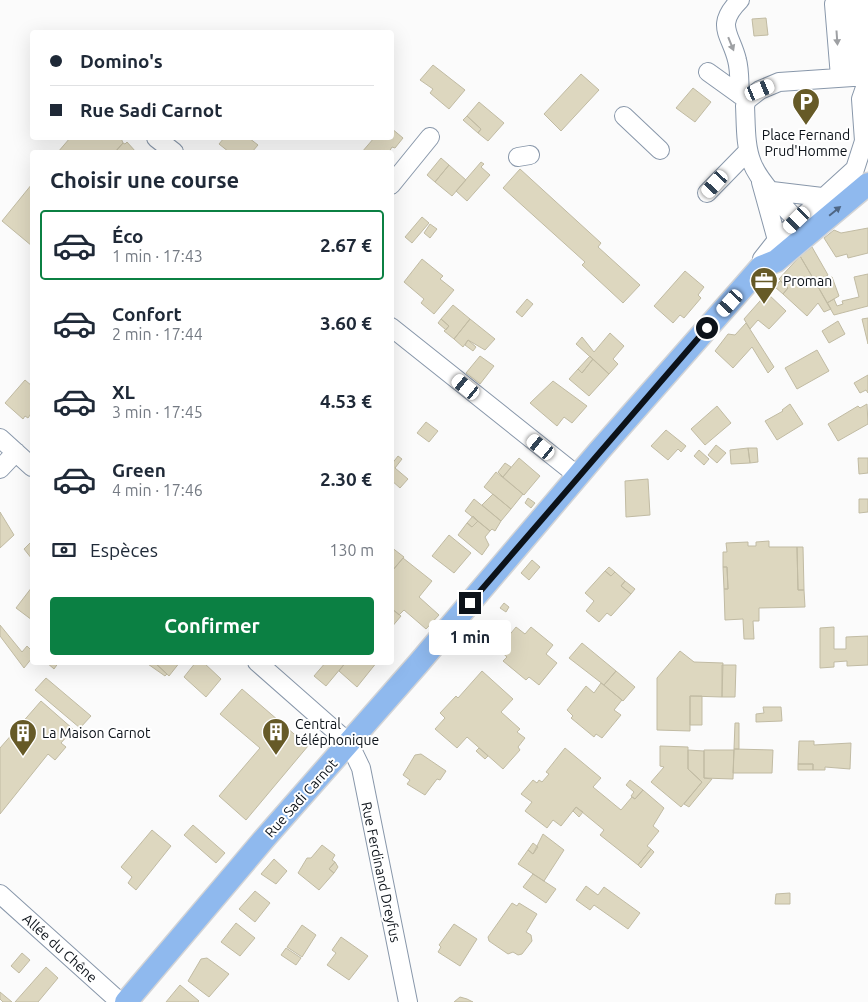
<!DOCTYPE html>
<html lang="fr">
<head>
<meta charset="utf-8">
<style>
	body { margin:0; font-family:Ubuntu,sans-serif; background:#f2f2f3; color:#1f2937; height:100vh; display:flex; flex-direction:column; font-size:19px; white-space:nowrap }
	* { box-sizing:border-box; margin:0 }
	p { font-size:16px; color:#747a83 }
	.icon { flex:none; width:28px; height:28px; fill:none; stroke:currentColor; stroke-width:2; stroke-linecap:round; stroke-linejoin:round }
	.map { position:relative; flex:1; overflow:hidden }
	.side { position:absolute; left:30px; top:150px; width:364px; height:515px; display:flex; flex-direction:column; background:#fff; border-radius:5px; box-shadow:0 5px 20px #0002 }
	.side>* { flex:none }
	.guide { position:absolute; left:30px; top:30px; width:364px; height:110px; border-radius:5px; box-shadow:0 5px 20px #0002; display:grid; align-content:center; height:110px; padding:0 20px; background:#fff }
	.end { position:absolute; width:22px; height:22px; margin:-11px; border:6px solid #0c1219; background:#fff; box-shadow:0 0 0 2px #fff }
	.from { border-radius:50% }
	.bubble { position:absolute; height:35px; border-radius:5px; background:#fff; box-shadow:0 5px 20px #0002; font-size:16px; font-weight:700; line-height:35px; text-align:center }
	.car { position:absolute; width:15px; height:30px; margin:-15px -8px; border-radius:6px; box-shadow:0 0 4px 1px #0007; background:linear-gradient(#fff 24%,#345 0 40%,#fff 0 76%,#345 0 86%,#fff 0) }
	.guide b { display:flex; align-items:center; gap:18px; height:48px; font-size:19px }
	.guide b+b { border-top:1px solid #e0e1e3 }
	.guide i { width:12px; height:12px; background:#1f2937 }
	ul { padding:0; list-style:none }
	li { display:flex; align-items:center; gap:15px; height:70px; margin:0 10px 8px; padding:0 10px; border:2px solid transparent; border-radius:5px }
	li div { flex:1 }
	li b { display:block; font-size:19px }
	li em { font-style:normal; font-weight:700 }
	li.on { border-color:#0b8043 }
	li>.icon { width:45px; height:45px; stroke-width:1.5 }
	h2 { padding:0 20px; font-size:22px; line-height:60px }
	.pay { display:flex; align-items:center; gap:12px; height:55px; padding:0 20px; font-size:19px }
	.pay p { margin-inline-start:auto }
	.primary-button { display:flex; gap:10px; margin-top:auto; padding:10px 20px }
	.primary-button a { flex:1; height:58px; border-radius:5px; background:#0b8043; color:#fff; font-size:20px; font-weight:700; line-height:58px; text-align:center }
	.map>svg:first-child { display:block }
	.building { fill:#ddd7bf; stroke:#c1bba3 }
	.lines { fill:none; stroke-linecap:round; stroke-linejoin:round }
	.minor-casing { stroke:#8897aa; stroke-width:20 }
	.major-casing { stroke:#d3d4d6; stroke-width:25 }
	.minor { stroke:#fff; stroke-width:18 }
	.major { stroke:#8fb9ee; stroke-width:22 }
	.oneway { fill:#9ea0a3 }
	.oneway2 { fill:#4e6684 }
	.route { stroke:#0c1219; stroke-width:6 }
	.labels { text-anchor:middle; stroke-width:4; stroke-linejoin:round; paint-order:stroke }
	.poi-label { font-size:14px; fill:#0c1219; stroke:#fff; text-anchor:start }
	.street-label { font-size:14px; fill:#0c1219; stroke:#fff }
</style>
</head>
<body>
<div class="map">
<svg width="868" height="1002" viewBox="0 0 868 1002">
	<rect width="100%" height="100%" fill="#fbfbfb"/>
	<!-- building -->
	<path class="building" d="M 766,18 L 768,35 L 754,36 L 752,19 Z
		M 433,65 L 465,90 L 449,109 L 430,93 L 433,89 L 420,80 Z
		M 581,74 L 599,90 L 561,131 L 544,114 Z
		M 693,88 L 711,102 L 695,122 L 676,108 Z
		M 479,102 L 504,123 L 488,141 L 478,133 L 481,129 L 467,116 Z
		M 467,116 L 481,129 L 478,133 L 463,120 Z
		M 391,128 L 403,138 L 395,148 L 392,147 L 389,152 L 362,152 L 374,138 L 391,138 Z
		M 70,138 L 117,138 L 119,139 L 121,138 L 123,143 L 115,152 L 58,152 Z
		M 224,138 L 249,138 L 258,145 L 252,152 L 229,152 L 219,144 Z
		M 127,142 L 136,152 L 115,152 L 123,143 L 125,144 Z
		M 441,158 L 449,165 L 435,182 L 427,175 Z
		M 481,162 L 484,164 L 481,167 L 490,175 L 467,201 L 456,191 Z
		M 449,165 L 466,180 L 452,196 L 435,182 Z
		M 520,169 L 601,243 L 598,247 L 640,285 L 623,303 L 582,265 L 585,262 L 503,188 Z
		M 32,184 L 32,246 L 2,221 Z
		M 422,217 L 429,223 L 412,243 L 405,237 Z
		M 430,224 L 437,229 L 430,238 L 424,233 Z
		M 868,228 L 868,253 L 848,258 L 847,254 L 836,257 L 824,238 L 834,230 L 841,233 Z
		M 812,247 L 828,275 L 816,283 L 800,256 Z
		M 800,256 L 831,309 L 824,312 L 818,303 L 807,316 L 783,294 L 788,288 L 779,279 Z
		M 422,259 L 443,276 L 440,279 L 454,290 L 434,314 L 421,303 L 424,299 L 404,282 Z
		M 685,271 L 704,287 L 698,295 L 701,298 L 684,318 L 680,315 L 673,323 L 654,306 Z
		M 868,274 L 868,306 L 834,315 L 827,303 L 834,299 L 837,306 L 843,304 L 842,301 L 859,297 L 854,277 Z
		M 832,277 L 839,296 L 827,303 L 816,283 Z
		M 780,281 L 788,288 L 783,294 L 775,287 Z
		M 767,293 L 786,311 L 769,329 L 758,320 L 750,329 L 744,319 Z
		M 527,299 L 533,304 L 522,317 L 516,312 Z
		M 453,305 L 470,319 L 454,339 L 444,331 L 449,326 L 441,319 Z
		M 868,318 L 868,344 L 862,319 Z
		M 441,319 L 449,326 L 446,330 L 438,323 Z
		M 470,319 L 495,339 L 485,350 L 468,340 L 463,347 L 454,339 Z
		M 838,321 L 845,334 L 829,343 L 822,331 Z
		M 746,323 L 774,367 L 768,373 L 752,347 L 733,368 L 715,351 L 728,334 L 735,335 Z
		M 610,333 L 624,346 L 613,359 L 618,364 L 609,374 L 576,344 L 582,337 L 594,352 Z
		M 468,340 L 476,347 L 473,351 L 465,345 Z
		M 817,350 L 829,371 L 797,389 L 785,368 Z
		M 480,356 L 494,366 L 480,384 L 466,373 Z
		M 590,356 L 593,359 L 582,373 L 578,369 Z
		M 593,359 L 609,374 L 589,396 L 569,379 L 578,369 L 582,373 Z
		M 868,375 L 868,393 L 866,390 L 860,393 L 854,383 Z
		M 25,380 L 32,386 L 32,412 L 28,418 L 25,416 L 23,419 L 5,403 Z
		M 553,381 L 587,406 L 572,423 L 564,417 L 557,426 L 530,403 Z
		M 790,404 L 803,424 L 777,440 L 765,421 L 783,411 L 782,410 Z
		M 867,404 L 868,424 L 838,441 L 828,424 L 858,406 L 860,408 Z
		M 717,406 L 731,423 L 705,445 L 691,429 Z
		M 426,422 L 438,431 L 429,442 L 417,433 Z
		M 666,430 L 686,446 L 681,452 L 678,449 L 668,460 L 651,446 Z
		M 716,445 L 726,453 L 717,463 L 708,455 Z
		M 748,448 L 750,463 L 731,464 L 730,450 Z
		M 748,448 L 757,448 L 758,462 L 750,463 Z
		M 699,450 L 709,459 L 704,465 L 694,456 Z
		M 398,456 L 402,459 L 395,468 L 408,479 L 400,488 L 391,480 L 391,465 Z
		M 519,458 L 540,476 L 524,495 L 503,477 Z
		M 858,458 L 868,458 L 868,473 L 859,474 Z
		M 505,463 L 511,467 L 503,477 L 498,472 Z
		M 496,472 L 523,494 L 511,509 L 484,487 Z
		M 648,479 L 650,515 L 626,517 L 625,481 Z
		M 493,494 L 511,509 L 501,521 L 482,505 Z
		M 528,498 L 535,503 L 531,508 L 525,503 Z
		M 474,499 L 501,521 L 495,531 L 492,529 L 490,531 L 465,511 Z
		M 859,499 L 868,499 L 868,512 L 859,513 Z
		M 0,512 L 14,535 L 0,548 Z
		M 473,516 L 478,521 L 472,527 L 467,523 Z
		M 478,521 L 490,531 L 485,537 L 489,545 L 482,555 L 458,535 L 467,523 L 472,527 Z
		M 449,535 L 471,553 L 454,573 L 432,556 Z
		M 32,541 L 32,559 L 24,549 Z
		M 769,541 L 769,547 L 797,547 L 798,590 L 804,590 L 805,607 L 759,608 L 759,621 L 753,621 L 754,639 L 744,639 L 743,619 L 725,620 L 724,589 L 728,589 L 727,567 L 723,567 L 723,552 L 727,552 L 726,543 L 748,542 L 748,546 L 756,546 L 756,542 Z
		M 391,547 L 404,557 L 393,570 L 391,569 Z
		M 797,547 L 803,547 L 804,590 L 798,590 Z
		M 403,558 L 432,581 L 419,597 L 439,615 L 426,629 L 404,610 L 399,615 L 391,608 L 393,590 L 391,588 L 391,572 Z
		M 532,560 L 540,567 L 529,580 L 521,573 Z
		M 609,567 L 615,572 L 611,576 L 605,571 Z
		M 723,567 L 727,567 L 728,589 L 724,589 Z
		M 605,571 L 611,576 L 615,572 L 625,581 L 621,586 L 631,594 L 611,616 L 607,613 L 599,622 L 586,611 L 594,601 L 585,593 Z
		M 625,581 L 635,589 L 631,594 L 621,586 Z
		M 32,587 L 32,620 L 16,608 Z
		M 504,603 L 509,607 L 506,612 L 500,608 Z
		M 391,608 L 401,616 L 391,628 Z
		M 0,625 L 22,652 L 27,646 L 32,651 L 32,658 L 24,668 L 0,636 Z
		M 516,627 L 525,634 L 531,627 L 553,645 L 546,654 L 557,663 L 539,685 L 529,677 L 526,680 L 503,661 L 507,657 L 498,649 Z
		M 834,627 L 834,649 L 846,649 L 846,637 L 868,636 L 868,665 L 847,666 L 847,661 L 834,662 L 834,667 L 820,668 L 820,628 Z
		M 582,643 L 616,671 L 604,685 L 569,658 Z
		M 680,651 L 694,662 L 723,663 L 722,697 L 690,696 L 690,731 L 657,730 L 657,678 Z
		M 46,662 L 59,662 L 54,669 Z
		M 145,662 L 154,662 L 167,674 L 165,676 Z
		M 154,662 L 180,662 L 169,676 Z
		M 196,662 L 203,662 L 221,679 L 206,697 L 184,677 Z
		M 326,662 L 346,662 L 326,686 L 314,676 Z
		M 346,662 L 377,662 L 357,687 L 339,671 Z
		M 722,665 L 736,665 L 735,697 L 722,697 Z
		M 482,671 L 513,699 L 501,712 L 520,729 L 517,732 L 525,738 L 518,747 L 520,750 L 503,769 L 467,737 L 457,748 L 435,729 L 445,718 L 440,713 L 456,696 L 458,698 Z
		M 616,671 L 635,687 L 623,701 L 604,685 Z
		M 46,678 L 91,716 L 80,728 L 35,690 Z
		M 601,683 L 622,700 L 614,710 L 621,715 L 602,738 L 596,734 L 594,737 L 571,718 L 573,716 L 567,710 L 586,686 L 594,693 Z
		M 242,689 L 308,746 L 246,820 L 219,796 L 260,748 L 220,714 Z
		M 690,696 L 702,696 L 702,725 L 690,725 Z
		M 41,701 L 73,729 L 61,743 L 66,747 L 55,760 L 48,754 L 0,814 L 0,748 Z
		M 763,707 L 781,707 L 782,721 L 756,722 L 756,714 L 764,713 Z
		M 735,723 L 739,723 L 739,749 L 734,749 Z
		M 799,741 L 814,741 L 814,745 L 851,743 L 850,769 L 825,767 L 825,770 L 813,770 L 813,764 L 798,764 Z
		M 660,746 L 688,747 L 688,769 L 702,782 L 681,807 L 651,782 L 664,767 L 660,766 Z
		M 479,748 L 488,756 L 485,759 L 476,751 Z
		M 565,748 L 601,778 L 593,787 L 621,810 L 632,797 L 635,799 L 643,790 L 664,808 L 653,826 L 659,831 L 647,846 L 651,849 L 638,865 L 600,835 L 604,830 L 576,807 L 561,826 L 553,820 L 547,828 L 525,811 L 532,802 L 521,794 L 533,780 L 537,783 L 539,780 L 542,782 L 549,774 L 546,772 Z
		M 734,749 L 773,750 L 772,773 L 733,773 Z
		M 688,750 L 704,751 L 704,778 L 712,779 L 689,807 L 684,804 L 702,782 L 688,769 Z
		M 704,750 L 734,750 L 733,779 L 704,778 Z
		M 421,754 L 446,771 L 440,780 L 437,779 L 425,795 L 407,784 L 410,780 L 403,775 L 415,755 Z
		M 798,764 L 813,764 L 813,770 L 798,770 Z
		M 630,780 L 643,790 L 635,799 L 631,796 L 634,792 L 626,785 Z
		M 576,807 L 583,812 L 579,817 L 573,811 Z
		M 193,825 L 225,853 L 216,863 L 184,835 Z
		M 152,830 L 171,846 L 136,890 L 128,883 L 132,877 L 121,867 Z
		M 543,834 L 564,850 L 544,881 L 518,864 L 528,850 L 533,854 Z
		M 533,843 L 538,847 L 533,854 L 528,850 Z
		M 322,845 L 335,855 L 332,860 L 335,862 L 329,869 L 334,873 L 319,890 L 298,873 L 307,858 L 311,858 Z
		M 651,849 L 654,852 L 641,868 L 638,865 Z
		M 274,859 L 287,871 L 276,884 L 261,874 Z
		M 335,862 L 338,867 L 334,873 L 329,869 Z
		M 533,874 L 556,889 L 546,903 L 523,887 Z
		M 586,886 L 598,895 L 604,887 L 640,913 L 628,929 L 594,905 L 590,910 L 576,900 Z
		M 255,891 L 270,903 L 255,922 L 239,909 Z
		M 790,893 L 790,904 L 775,904 L 776,894 Z
		M 512,903 L 517,906 L 519,903 L 537,914 L 526,932 L 531,935 L 532,941 L 522,954 L 518,955 L 513,952 L 508,954 L 489,941 L 488,937 Z
		M 236,923 L 255,938 L 240,956 L 221,942 Z
		M 454,924 L 477,939 L 460,966 L 438,952 L 441,947 L 439,945 Z
		M 302,925 L 316,935 L 302,957 L 287,947 Z
		M 341,937 L 368,956 L 349,980 L 327,965 L 336,953 L 332,950 Z
		M 286,948 L 301,958 L 296,965 L 281,955 Z
		M 22,953 L 30,960 L 19,973 L 11,966 Z
		M 207,958 L 229,974 L 209,997 L 188,981 L 201,959 Z
		M 46,967 L 58,978 L 38,1002 L 15,1002 Z
		M 180,985 L 199,1001 L 198,1002 L 166,1002 Z
		M 0,992 L 12,1002 L 3,1002 L 0,999 Z
		M 460,997 L 467,999 L 473,1002 L 454,1002 Z"/>
	<g class="lines">
		<defs>
			<path id="minor" d="M 740,0 C 714,26 731,34 737,60 C 740,71 739,84 740,95
				M 838,0 L 834,4 L 840,77
				M 847,0 L 855,77
				M 860,0 L 865,63
				M 708,72 L 747,100
				M 624,116 L 660,150
				M 156,138 L 174,152
				M 518,157 L 530,155
				M 761,182 L 777,240
				M 391,185 L 430,137
				M 772,191 L 822,197
				M 707,193 L 748,151
				M 808,232 C 792,215 760,184 752,163 C 745,146 746,124 745,106 L 747,100 L 760,90 L 779,82 L 868,76
				M 761,267 L 762,259 L 777,240 L 855,169 L 864,141 L 861,99 L 868,79
				M 391,327 L 578,476
				M 0,438 L 32,467
				M 0,469 L 16,452
				M 257,662 L 349,743 L 361,768 L 408,1002
				M 0,894 L 120,1002"/>
			<path id="major" d="M 126,1002 L 265,838 L 418,664 L 599,451 L 754,275 L 761,267 L 776,261 L 868,184"/>
		</defs>
		<!-- minor casing -->
		<use href="#minor" class="minor-casing"/>
		<!-- major casing -->
		<use href="#major" class="major-casing"/>
		<!-- minor -->
		<use href="#minor" class="minor"/>
		<!-- major -->
		<use href="#major" class="major"/>
	</g>
	<!-- one-way arrows -->
	<defs><path id="oneway-solid" d="M-6-.8H1V-3.2L6.5 0L1 3.2V.8H-6Z" transform="scale(1.25)"/></defs>
	<g class="oneway">
		<use href="#oneway-solid" transform="translate(837 38) rotate(86)"/>
		<use href="#oneway-solid" transform="translate(731 44) rotate(68)"/>
	</g>
	<use class="oneway2" href="#oneway-solid" transform="translate(835 211) rotate(-39)"/>
	<g class="lines">
		<!-- route -->
		<path class="route" d="M 470,603 L 707,328"/>
	</g>
	<!-- icons -->
	<defs>
		<symbol id="parking-pin" viewBox="-11 -11 22 30"><path d="M0 17L-7.5 6A9.5 9.5 0 1 1 7.5 6Z" fill="#665a27" stroke="#fff"/><path d="M-3.5-5.5H1a3.5 3.5 0 0 1 0 7H-1V5.5H-3.5ZM-1-3.4V-.6H.8a1.4 1.4 0 0 0 0-2.8Z" fill="#fff"/></symbol>
		<symbol id="office-pin" viewBox="-11 -11 22 30"><path d="M0 17L-7.5 6A9.5 9.5 0 1 1 7.5 6Z" fill="#665a27" stroke="#fff"/><path d="M-6-3h4V-5.5h4V-3h4V5H-6ZM-1-4.5V-3h2v-1.5ZM-6 0V1H6V0Z" fill="#fff"/></symbol>
		<symbol id="building-pin" viewBox="-11 -11 22 30"><path d="M0 17L-7.5 6A9.5 9.5 0 1 1 7.5 6Z" fill="#665a27" stroke="#fff"/><path d="M-4-6H4V6H1V3H-1V6H-4ZM-2.5-4.3h1.7v1.8h-1.7ZM.8-4.3h1.7v1.8H.8ZM-2.5-1h1.7V.8h-1.7ZM.8-1h1.7V.8H.8Z" fill="#fff"/></symbol>
	</defs>
	<g fill-rule="evenodd">
		<use href="#parking-pin" x="790" y="86" width="32" height="43"/>
		<use href="#office-pin" x="748" y="265" width="32" height="43"/>
		<use href="#building-pin" x="260" y="716" width="32" height="43"/>
		<use href="#building-pin" x="7" y="717" width="32" height="43"/>
	</g>
	<g class="labels">
		<!-- poi labels -->
		<g class="poi-label">
			<text x="806" y="140" text-anchor="middle">Place Fernand<tspan x="806" dy="16">Prud'Homme</tspan></text>
			<text x="783" y="286">Proman</text>
			<text x="295" y="729">Central<tspan x="295" dy="16">téléphonique</tspan></text>
			<text x="42" y="738">La Maison Carnot</text>
		</g>
		<!-- street labels -->
		<g class="street-label">
			<text transform="translate(301 798) rotate(-48)" y="5">Rue Sadi Carnot</text>
			<text transform="translate(381 872) rotate(78)" y="5">Rue Ferdinand Dreyfus</text>
			<text transform="translate(60 948) rotate(42)" y="5">Allée du Chêne</text>
		</g>
	</g>
</svg>
<i class="end from" style="left:707px;top:328px"></i>
<i class="end" style="left:470px;top:603px"></i>
<div class="bubble" style="left:429px;top:620px;width:82px">1 min</div>
<i class="car" style="left:760px;top:90px;rotate:68deg"></i>
<i class="car" style="left:715px;top:184px;rotate:222deg"></i>
<i class="car" style="left:797px;top:220px;rotate:225deg"></i>
<i class="car" style="left:730px;top:303px;rotate:222deg"></i>
<i class="car" style="left:466px;top:387px;rotate:309deg"></i>
<i class="car" style="left:541px;top:447px;rotate:309deg"></i>
<div class="guide">
<b><i class="from"></i>Domino's</b>
<b><i></i>Rue Sadi Carnot</b>
</div>
<section class="side">
<h2>Choisir une course</h2>
<ul>
<li class="on"><svg class="icon" aria-label="car" viewBox="0 0 24 24"><path d="M5 17H2v-5l4-1 3-4h7l3 4 3 1v5h-3M9 17h6M6 11h13"/><circle cx="7" cy="17" r="2"/><circle cx="17" cy="17" r="2"/></svg><div><b>Éco</b><p>1 min · 17:43</p></div><em>2.67 €</em></li>
<li><svg class="icon" aria-label="car" viewBox="0 0 24 24"><path d="M5 17H2v-5l4-1 3-4h7l3 4 3 1v5h-3M9 17h6M6 11h13"/><circle cx="7" cy="17" r="2"/><circle cx="17" cy="17" r="2"/></svg><div><b>Confort</b><p>2 min · 17:44</p></div><em>3.60 €</em></li>
<li><svg class="icon" aria-label="car" viewBox="0 0 24 24"><path d="M5 17H2v-5l4-1 3-4h7l3 4 3 1v5h-3M9 17h6M6 11h13"/><circle cx="7" cy="17" r="2"/><circle cx="17" cy="17" r="2"/></svg><div><b>XL</b><p>3 min · 17:45</p></div><em>4.53 €</em></li>
<li><svg class="icon" aria-label="car" viewBox="0 0 24 24"><path d="M5 17H2v-5l4-1 3-4h7l3 4 3 1v5h-3M9 17h6M6 11h13"/><circle cx="7" cy="17" r="2"/><circle cx="17" cy="17" r="2"/></svg><div><b>Green</b><p>4 min · 17:46</p></div><em>2.30 €</em></li>
</ul>
<div class="pay"><svg class="icon" aria-label="cash" viewBox="0 0 24 24"><path d="M3 7h18v10H3z"/><circle cx="12" cy="12" r="2"/></svg>Espèces<p>130 m</p></div>
<div class="primary-button"><a>Confirmer</a></div>
</section>
</div>
</body>
</html>
